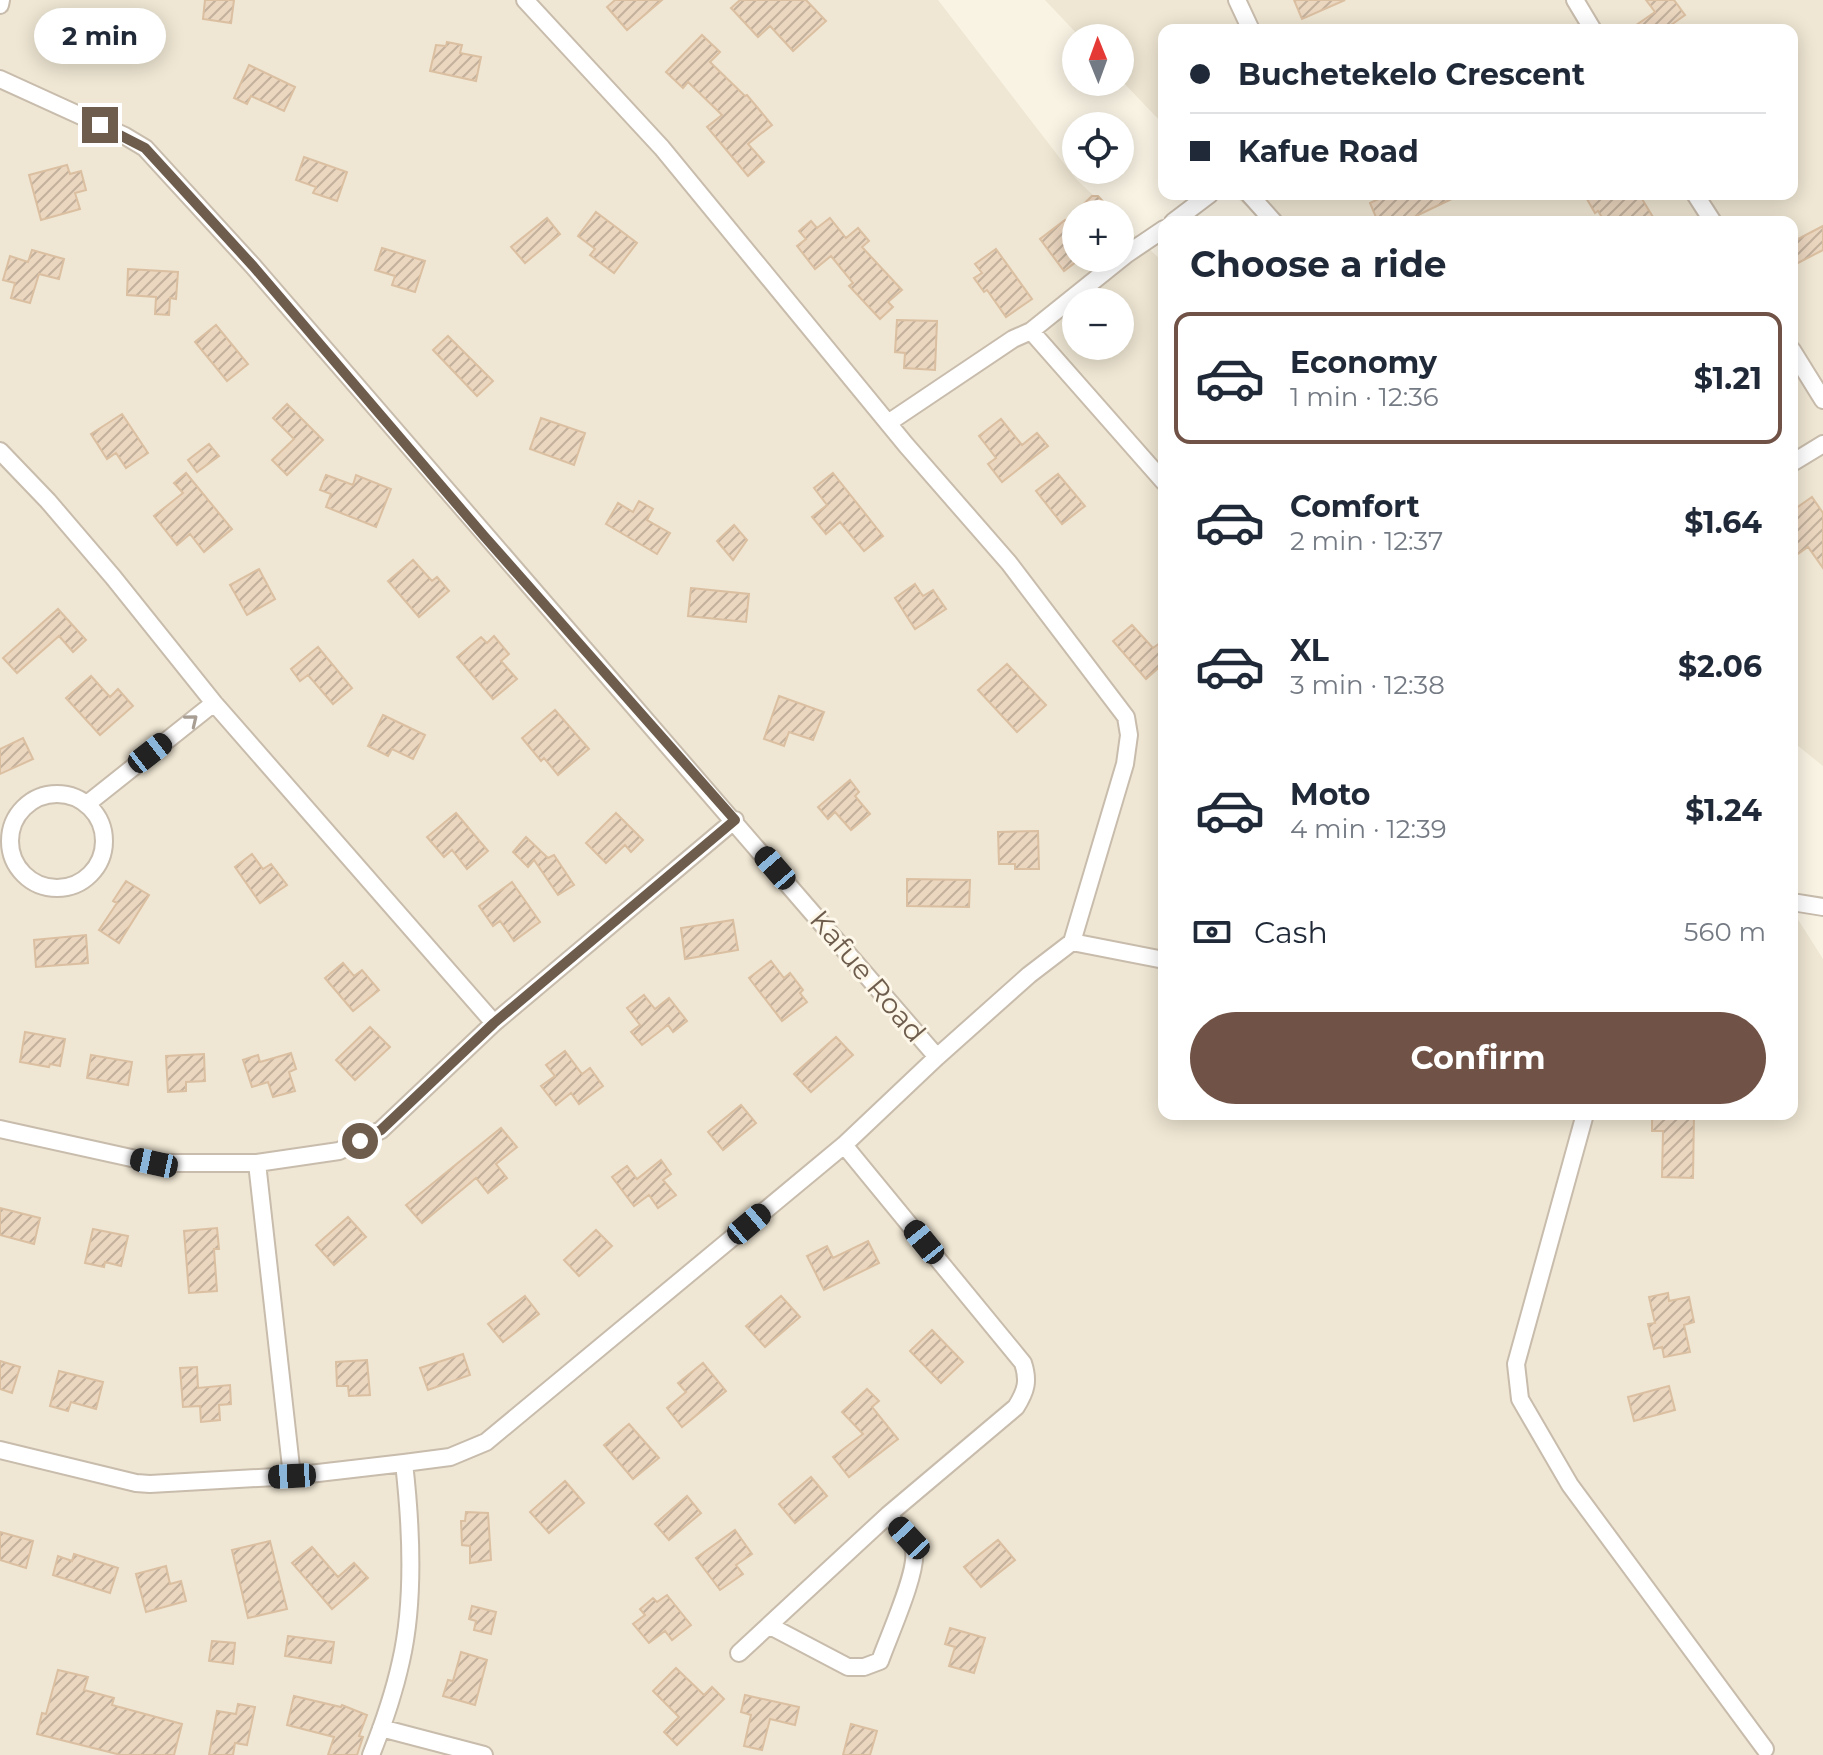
<!DOCTYPE html>
<html lang="en">
<head>
<meta charset="utf-8">
<style>
	body { margin:0; font-family:Montserrat,sans-serif; background:#f6f6f7; color:#1f2937; height:100vh; display:flex; flex-direction:column; font-size:30px; white-space:nowrap }
	* { box-sizing:border-box; margin:0 }
	p { font-size:26px; color:#747a83 }
	.icon { flex:none; width:44px; height:44px; fill:none; stroke:currentColor; stroke-width:2; stroke-linecap:round; stroke-linejoin:round }
	.map { position:relative; flex:1; overflow:hidden }
	.panel { position:absolute; left:1158px; top:216px; width:640px; height:904px; display:flex; flex-direction:column; background:#fff; border-radius:16px; box-shadow:0 4px 20px #0003 }
	.panel>* { flex:none }
	.hud { position:absolute; left:1158px; top:24px; width:640px; height:176px; border-radius:16px; box-shadow:0 4px 20px #0003; display:grid; align-content:center; height:176px; padding:0 32px; background:#fff }
	.needle { width:52px; rotate:359deg }
	.buttons { position:absolute; left:1062px; top:24px; display:grid; gap:16px }
	.buttons a { display:grid; place-items:center; width:72px; height:72px; border-radius:50%; background:#fff; box-shadow:0 4px 20px #0003; font-size:40px }
	.end { position:absolute; width:36px; height:36px; margin:-18px; border:10px solid #6e5d4d; background:#fff; box-shadow:0 0 0 4px #fff }
	.from { border-radius:50% }
	.bubble { position:absolute; height:56px; border-radius:28px; background:#fff; box-shadow:0 4px 20px #0003; font-size:26px; font-weight:700; line-height:56px; text-align:center }
	.car { position:absolute; width:24px; height:48px; margin:-24px -12px; border-radius:10px; box-shadow:0 0 6px 2px #0007; background:linear-gradient(#222 24%,#8ab4d8 0 40%,#222 0 76%,#8ab4d8 0 86%,#222 0) }
	.hud b { display:flex; align-items:center; gap:28px; height:76px; font-size:30px }
	.hud b+b { border-top:2px solid #e0e1e3 }
	.hud i { width:20px; height:20px; background:#1f2937 }
	ul { padding:0; list-style:none }
	li { display:flex; align-items:center; gap:24px; height:132px; margin:0 16px 12px; padding:0 16px; border:4px solid transparent; border-radius:16px }
	li div { flex:1 }
	li b { display:block; font-size:30px }
	li em { font-style:normal; font-weight:700 }
	li.selected { border-color:#705246 }
	li>.icon { width:72px; height:72px; stroke-width:1.5 }
	h2 { padding:0 32px; font-size:36px; line-height:96px }
	.pay { display:flex; align-items:center; gap:20px; height:88px; padding:0 32px; font-size:30px }
	.pay p { margin-inline-start:auto }
	.action { display:flex; gap:16px; margin-top:auto; padding:16px 32px }
	.action a { flex:1; height:92px; border-radius:48px; background:#705246; color:#fff; font-size:32px; font-weight:700; line-height:92px; text-align:center }
	.map>svg:first-child { display:block }
	.residential { fill:#efe6d3; fill-rule:evenodd }
	.building { fill:url(#building-hatch); stroke:#dbbfa1; stroke-width:2 }
	.lines { fill:none; stroke-linecap:round; stroke-linejoin:round }
	.minor-casing { stroke:#c8bcac; stroke-width:20 }
	.minor { stroke:#fff; stroke-width:16 }
	.oneway { stroke:#a89e94 }
	.route { stroke:#6e5d4d; stroke-width:10 }
	.labels { text-anchor:middle; stroke-width:6; stroke-linejoin:round; paint-order:stroke }
	.street-label { font-size:28px; fill:#6e5d4d; stroke:#fcf7e9 }
</style>
</head>
<body>
<div class="map">
<svg width="1823" height="1755" viewBox="0 0 1823 1755">
	<defs>
		<pattern id="building-hatch" width="6" height="6" patternUnits="userSpaceOnUse" patternTransform="scale(2)"><rect width="6" height="6" fill="#ebd6bf"/><path d="M-1 1l2-2M0 6l6-6M5 7l2-2" fill="none" stroke="#c3b19d"/></pattern>
	</defs>
	<rect width="100%" height="100%" fill="#f9f3e4"/>
	<!-- residential -->
	<path class="residential" d="M 0,0 L 938,0 L 1076,179 L 1113,214 L 1076,214 L 1076,258 L 1120,258 L 1120,221 L 1164,263 L 1164,1114 L 1792,1114 L 1792,910 L 1823,959 L 1823,1755 L 0,1755 ZM 1076,302 L 1120,302 L 1120,346 L 1076,346 Z
		M 1045,0 L 1823,0 L 1823,766 L 1792,741 L 1792,222 L 1265,222 L 1232,194 L 1792,194 L 1792,30 L 1164,30 L 1164,125 L 1120,79 L 1120,38 L 1081,38 Z"/>
	<!-- building -->
	<path class="building" d="M 205,0 L 234,0 L 231,23 L 203,19 Z
		M 615,0 L 662,0 L 627,30 L 607,7 Z
		M 740,0 L 806,0 L 826,21 L 793,51 L 770,26 L 758,37 L 731,8 Z
		M 1294,0 L 1345,0 L 1302,19 Z
		M 1646,0 L 1674,0 L 1685,15 L 1664,30 L 1629,30 L 1655,12 Z
		M 702,35 L 720,52 L 710,62 L 745,96 L 747,95 L 772,125 L 748,144 L 764,162 L 748,176 L 707,127 L 722,115 L 688,82 L 683,88 L 666,72 Z
		M 447,42 L 462,45 L 460,53 L 481,57 L 476,81 L 430,71 L 436,45 L 446,46 Z
		M 249,65 L 295,87 L 284,111 L 251,96 L 247,104 L 234,98 Z
		M 304,157 L 347,172 L 337,201 L 313,193 L 316,187 L 296,180 Z
		M 67,165 L 70,174 L 81,171 L 86,190 L 75,193 L 80,209 L 41,220 L 29,175 Z
		M 1389,194 L 1462,194 L 1416,216 L 1419,222 L 1378,222 L 1370,203 Z
		M 1584,194 L 1639,194 L 1656,222 L 1605,222 L 1598,211 L 1595,213 Z
		M 1092,196 L 1098,196 L 1115,214 L 1073,214 Z
		M 596,212 L 637,243 L 614,273 L 590,255 L 595,249 L 578,236 Z
		M 547,218 L 560,234 L 525,263 L 511,247 Z
		M 830,218 L 846,238 L 858,228 L 869,241 L 862,247 L 902,290 L 888,302 L 893,307 L 880,319 L 849,286 L 853,283 L 831,256 L 815,269 L 797,246 L 806,239 L 799,231 L 811,221 L 817,228 Z
		M 1065,220 L 1076,234 L 1076,262 L 1064,271 L 1040,239 Z
		M 1823,226 L 1823,250 L 1792,266 L 1792,242 Z
		M 382,248 L 425,261 L 415,292 L 392,285 L 395,276 L 375,270 Z
		M 996,249 L 1032,299 L 1006,317 L 987,290 L 984,292 L 974,278 L 982,273 L 975,264 Z
		M 32,250 L 64,259 L 59,279 L 39,274 L 30,303 L 11,298 L 15,283 L 3,280 L 10,256 L 28,262 Z
		M 128,269 L 178,272 L 176,299 L 170,298 L 169,315 L 155,314 L 156,297 L 127,295 Z
		M 897,320 L 937,321 L 935,370 L 904,368 L 905,353 L 895,352 Z
		M 216,325 L 248,364 L 227,381 L 195,342 Z
		M 448,336 L 493,381 L 477,396 L 433,350 Z
		M 287,404 L 323,440 L 287,475 L 272,460 L 294,439 L 273,418 Z
		M 122,414 L 148,453 L 126,468 L 116,453 L 107,459 L 91,434 Z
		M 541,418 L 585,433 L 574,465 L 530,449 Z
		M 1001,419 L 1022,445 L 1037,433 L 1048,446 L 1002,482 L 988,464 L 996,458 L 979,436 Z
		M 209,444 L 219,456 L 197,472 L 188,460 Z
		M 186,473 L 232,529 L 204,552 L 190,534 L 177,545 L 154,516 L 183,493 L 174,483 Z
		M 833,473 L 883,536 L 864,551 L 840,522 L 826,534 L 812,517 L 827,505 L 814,488 Z
		M 1058,474 L 1085,506 L 1062,524 L 1036,491 Z
		M 326,475 L 353,485 L 356,475 L 391,489 L 376,527 L 326,507 L 331,494 L 320,490 Z
		M 1812,497 L 1823,513 L 1823,568 L 1808,547 L 1792,558 L 1792,511 Z
		M 639,501 L 653,509 L 647,520 L 670,533 L 657,554 L 606,524 L 618,503 L 633,512 Z
		M 734,525 L 747,540 L 733,560 L 717,541 Z
		M 413,560 L 432,581 L 437,577 L 449,591 L 419,617 L 388,581 Z
		M 259,569 L 275,599 L 247,615 L 230,585 Z
		M 915,584 L 923,596 L 933,590 L 946,609 L 915,629 L 895,598 Z
		M 691,588 L 749,594 L 746,622 L 688,616 Z
		M 58,609 L 86,640 L 73,652 L 59,636 L 17,673 L 3,658 Z
		M 1132,625 L 1153,648 L 1164,640 L 1164,663 L 1146,679 L 1113,641 Z
		M 494,636 L 509,654 L 501,661 L 517,679 L 493,699 L 457,657 L 481,637 L 487,643 Z
		M 318,647 L 352,688 L 333,704 L 308,675 L 300,681 L 291,669 Z
		M 1007,664 L 1046,705 L 1017,732 L 978,690 Z
		M 91,676 L 110,697 L 118,689 L 133,706 L 100,735 L 66,698 Z
		M 779,696 L 824,712 L 813,740 L 789,732 L 784,746 L 764,739 Z
		M 555,710 L 589,749 L 558,775 L 544,758 L 541,761 L 522,738 Z
		M 383,715 L 425,735 L 413,759 L 392,749 L 388,756 L 368,746 Z
		M 23,738 L 33,759 L 0,774 L 0,749 Z
		M 850,780 L 859,792 L 855,796 L 870,814 L 851,830 L 835,812 L 828,819 L 818,807 Z
		M 456,813 L 488,851 L 467,869 L 452,850 L 444,857 L 427,837 Z
		M 616,813 L 643,840 L 631,852 L 625,845 L 606,863 L 586,843 Z
		M 1038,831 L 1039,869 L 1015,869 L 1015,864 L 999,864 L 998,832 Z
		M 526,837 L 548,858 L 554,855 L 574,885 L 558,895 L 534,860 L 528,867 L 513,852 Z
		M 252,854 L 263,869 L 271,864 L 287,885 L 260,903 L 235,867 Z
		M 907,879 L 970,880 L 969,907 L 907,906 Z
		M 126,881 L 149,895 L 119,943 L 99,930 L 117,903 L 113,901 Z
		M 512,882 L 540,922 L 514,941 L 500,921 L 493,926 L 479,906 Z
		M 733,920 L 738,950 L 685,959 L 681,928 Z
		M 86,935 L 88,963 L 36,967 L 34,940 Z
		M 771,961 L 784,978 L 790,973 L 803,990 L 800,993 L 807,1002 L 782,1021 L 749,978 Z
		M 343,963 L 354,976 L 362,970 L 379,990 L 353,1011 L 325,978 Z
		M 644,995 L 655,1009 L 669,998 L 687,1021 L 673,1032 L 668,1025 L 642,1045 L 631,1032 L 640,1025 L 627,1008 Z
		M 370,1027 L 390,1047 L 355,1080 L 336,1060 Z
		M 25,1032 L 65,1039 L 60,1066 L 50,1064 L 49,1067 L 20,1062 Z
		M 836,1037 L 853,1055 L 811,1092 L 794,1074 Z
		M 565,1051 L 582,1074 L 590,1068 L 603,1086 L 579,1104 L 571,1093 L 556,1105 L 541,1086 L 555,1076 L 546,1065 Z
		M 291,1053 L 296,1069 L 289,1072 L 295,1091 L 273,1097 L 268,1082 L 252,1087 L 243,1060 L 258,1055 L 260,1062 Z
		M 204,1054 L 205,1081 L 186,1082 L 186,1091 L 168,1092 L 166,1056 Z
		M 91,1055 L 132,1062 L 128,1085 L 87,1078 Z
		M 741,1105 L 756,1123 L 723,1150 L 708,1132 Z
		M 1652,1114 L 1694,1114 L 1693,1178 L 1662,1177 L 1663,1131 L 1652,1131 Z
		M 501,1128 L 517,1147 L 496,1164 L 507,1178 L 488,1193 L 476,1178 L 422,1223 L 406,1205 Z
		M 661,1160 L 671,1174 L 663,1180 L 676,1195 L 658,1208 L 649,1195 L 634,1206 L 612,1177 L 627,1166 L 637,1179 Z
		M 0,1208 L 40,1218 L 34,1244 L 0,1235 Z
		M 348,1217 L 366,1237 L 334,1265 L 316,1245 Z
		M 217,1228 L 219,1249 L 214,1249 L 217,1291 L 189,1293 L 184,1231 Z
		M 93,1229 L 128,1236 L 121,1266 L 105,1262 L 104,1267 L 85,1263 Z
		M 596,1230 L 612,1246 L 579,1276 L 564,1260 Z
		M 868,1241 L 879,1263 L 824,1290 L 807,1256 L 827,1246 L 833,1258 Z
		M 1668,1293 L 1669,1301 L 1689,1297 L 1694,1322 L 1684,1325 L 1690,1352 L 1664,1357 L 1662,1347 L 1654,1349 L 1648,1324 L 1655,1323 L 1649,1297 Z
		M 525,1296 L 539,1314 L 503,1342 L 488,1324 Z
		M 781,1296 L 800,1317 L 765,1347 L 746,1326 Z
		M 932,1330 L 963,1362 L 941,1383 L 910,1351 Z
		M 463,1354 L 470,1375 L 428,1390 L 420,1368 Z
		M 367,1360 L 370,1395 L 349,1396 L 348,1386 L 337,1386 L 336,1362 Z
		M 0,1361 L 20,1367 L 12,1393 L 0,1389 Z
		M 703,1363 L 726,1391 L 682,1427 L 667,1408 L 686,1392 L 678,1383 Z
		M 197,1367 L 198,1388 L 230,1385 L 231,1404 L 219,1405 L 220,1420 L 201,1422 L 200,1406 L 183,1407 L 180,1368 Z
		M 59,1371 L 103,1382 L 96,1409 L 71,1402 L 68,1411 L 50,1406 Z
		M 1669,1386 L 1675,1410 L 1634,1421 L 1628,1397 Z
		M 867,1389 L 879,1401 L 872,1407 L 898,1439 L 849,1477 L 833,1457 L 863,1434 L 842,1412 Z
		M 629,1424 L 659,1458 L 633,1479 L 604,1445 Z
		M 811,1477 L 827,1496 L 795,1523 L 779,1504 Z
		M 565,1481 L 584,1503 L 549,1533 L 530,1512 Z
		M 687,1496 L 701,1513 L 669,1540 L 655,1524 Z
		M 466,1512 L 488,1513 L 491,1560 L 470,1563 L 470,1546 L 462,1545 L 461,1521 L 465,1521 Z
		M 735,1530 L 752,1554 L 736,1565 L 743,1574 L 720,1590 L 696,1558 Z
		M 0,1532 L 33,1541 L 26,1568 L 0,1560 Z
		M 998,1540 L 1015,1560 L 981,1587 L 964,1567 Z
		M 270,1541 L 287,1609 L 248,1618 L 232,1550 Z
		M 312,1547 L 338,1577 L 354,1563 L 368,1578 L 332,1609 L 292,1563 Z
		M 74,1554 L 118,1568 L 110,1593 L 53,1575 L 58,1556 L 72,1561 Z
		M 166,1566 L 170,1584 L 181,1581 L 186,1601 L 146,1612 L 136,1574 Z
		M 667,1595 L 691,1625 L 672,1640 L 665,1631 L 649,1643 L 633,1624 L 645,1615 L 640,1609 L 653,1598 L 657,1602 Z
		M 472,1606 L 496,1612 L 491,1634 L 474,1630 L 476,1621 L 469,1619 Z
		M 950,1628 L 985,1638 L 974,1673 L 949,1666 L 955,1647 L 945,1644 Z
		M 288,1636 L 334,1642 L 331,1663 L 285,1656 Z
		M 212,1641 L 235,1643 L 233,1664 L 209,1661 Z
		M 461,1652 L 487,1660 L 475,1705 L 443,1696 L 448,1680 L 453,1681 Z
		M 676,1668 L 704,1695 L 712,1687 L 724,1699 L 677,1745 L 664,1732 L 679,1717 L 653,1691 Z
		M 58,1670 L 88,1677 L 84,1690 L 114,1698 L 112,1705 L 182,1724 L 174,1755 L 121,1755 L 37,1734 L 42,1713 L 46,1714 Z
		M 745,1695 L 799,1707 L 795,1725 L 770,1719 L 762,1750 L 744,1746 L 751,1715 L 741,1712 Z
		M 294,1696 L 341,1707 L 342,1705 L 367,1715 L 359,1736 L 363,1737 L 357,1755 L 328,1755 L 334,1737 L 287,1725 Z
		M 238,1704 L 255,1707 L 247,1745 L 235,1743 L 233,1755 L 209,1755 L 217,1711 L 236,1714 Z
		M 851,1724 L 877,1731 L 870,1755 L 843,1755 Z"/>
	<g class="lines">
		<defs>
			<path id="minor" d="M 1237,0 L 1251,30
				M 1575,0 L 1593,30
				M 0,5 L 1,0
				M 0,79 L 125,136 L 145,148 L 253,266 L 937,1057
				M 1249,194 L 1274,222
				M 1695,194 L 1713,222
				M 1173,222 L 1210,194
				M 1031,331 L 1127,254 L 1164,229
				M 1792,350 L 1823,400
				M 888,423 L 1013,339 L 1031,331 L 1164,482
				M 0,451 L 48,501 L 113,577 L 214,703 L 494,1023
				M 1792,463 L 1823,444
				M10 841a47 47 0 1 1 94 0a47 47 0 1 1-94 0Z
				M 87,804 L 214,703
				M 1792,902 L 1823,907
				M 1072,942 L 1164,960
				M 1585,1114 L 1516,1364 L 1520,1399 L 1570,1485 L 1765,1749
				M 0,1129 L 154,1163 L 257,1163 L 339,1151 L 381,1130 L 494,1023 L 735,820
				M 257,1163 L 292,1476
				M 0,1450 L 136,1483 L 150,1484 L 292,1476 L 404,1463 L 450,1457 L 486,1442 L 844,1145 L 937,1057 L 1029,975 L 1072,942 L 1125,764 L 1129,735 L 1126,717 L 1009,563 L 906,445 L 662,148 L 525,0
				M 770,1626 L 848,1667 L 864,1667 L 880,1661 C 888,1638 918,1572 914,1551 C 911,1537 898,1526 888,1515
				M 739,1653 L 888,1515 L 1016,1407 C 1026,1391 1029,1381 1023,1363 L 844,1145
				M 381,1728 L 484,1755
				M 371,1755 C 383,1725 394,1693 401,1661 C 415,1600 411,1524 404,1463"/>
		</defs>
		<!-- minor casing -->
		<use href="#minor" class="minor-casing"/>
		<!-- minor -->
		<use href="#minor" class="minor"/>
	</g>
	<!-- one-way arrows -->
	<defs><path id="oneway-chevron" d="M-2-3.5L2.5 0L-2 3.5" fill="none" stroke-width="1.6" stroke-linecap="round" stroke-linejoin="round" transform="scale(2)"/></defs>
	<use class="oneway" href="#oneway-chevron" transform="translate(192 720) rotate(-39)"/>
	<g class="lines">
		<!-- route -->
		<path class="route" d="M 100,125 L 145,148 L 253,266 L 484,536 L 735,820 L 494,1023 L 381,1130 L 360,1141"/>
	</g>
	<g class="labels">
		<!-- street labels -->
		<g class="street-label">
			<text transform="translate(868 976) rotate(50)" y="10">Kafue Road</text>
		</g>
	</g>
</svg>
<div class="buttons">
<a><svg class="needle" viewBox="-14 -14 28 28"><path d="M0-13l5 13h-10z" fill="#e53935"/><path d="M0 13l5-13h-10z" fill="#747a83"/></svg></a>
<a><svg class="icon" aria-label="locate" viewBox="0 0 24 24"><circle cx="12" cy="12" r="6"/><path d="M12 2v4M12 18v4M2 12h4M18 12h4"/></svg></a>
<a>+</a>
<a>−</a>
</div>
<i class="end from" style="left:360px;top:1141px"></i>
<i class="end" style="left:100px;top:125px"></i>
<div class="bubble" style="left:34px;top:8px;width:132px">2 min</div>
<i class="car" style="left:150px;top:753px;rotate:52deg"></i>
<i class="car" style="left:775px;top:868px;rotate:319deg"></i>
<i class="car" style="left:154px;top:1163px;rotate:282deg"></i>
<i class="car" style="left:749px;top:1224px;rotate:50deg"></i>
<i class="car" style="left:924px;top:1242px;rotate:321deg"></i>
<i class="car" style="left:292px;top:1476px;rotate:267deg"></i>
<i class="car" style="left:909px;top:1538px;rotate:317deg"></i>
<div class="hud">
<b><i class="from"></i>Buchetekelo Crescent</b>
<b><i></i>Kafue Road</b>
</div>
<section class="panel">
<h2>Choose a ride</h2>
<ul>
<li class="selected"><svg class="icon" aria-label="car" viewBox="0 0 24 24"><path d="M5 17H2v-5l4-1 3-4h7l3 4 3 1v5h-3M9 17h6M6 11h13"/><circle cx="7" cy="17" r="2"/><circle cx="17" cy="17" r="2"/></svg><div><b>Economy</b><p>1 min · 12:36</p></div><em>$1.21</em></li>
<li><svg class="icon" aria-label="car" viewBox="0 0 24 24"><path d="M5 17H2v-5l4-1 3-4h7l3 4 3 1v5h-3M9 17h6M6 11h13"/><circle cx="7" cy="17" r="2"/><circle cx="17" cy="17" r="2"/></svg><div><b>Comfort</b><p>2 min · 12:37</p></div><em>$1.64</em></li>
<li><svg class="icon" aria-label="car" viewBox="0 0 24 24"><path d="M5 17H2v-5l4-1 3-4h7l3 4 3 1v5h-3M9 17h6M6 11h13"/><circle cx="7" cy="17" r="2"/><circle cx="17" cy="17" r="2"/></svg><div><b>XL</b><p>3 min · 12:38</p></div><em>$2.06</em></li>
<li><svg class="icon" aria-label="car" viewBox="0 0 24 24"><path d="M5 17H2v-5l4-1 3-4h7l3 4 3 1v5h-3M9 17h6M6 11h13"/><circle cx="7" cy="17" r="2"/><circle cx="17" cy="17" r="2"/></svg><div><b>Moto</b><p>4 min · 12:39</p></div><em>$1.24</em></li>
</ul>
<div class="pay"><svg class="icon" aria-label="cash" viewBox="0 0 24 24"><path d="M3 7h18v10H3z"/><circle cx="12" cy="12" r="2"/></svg>Cash<p>560 m</p></div>
<div class="action"><a>Confirm</a></div>
</section>
</div>
</body>
</html>
